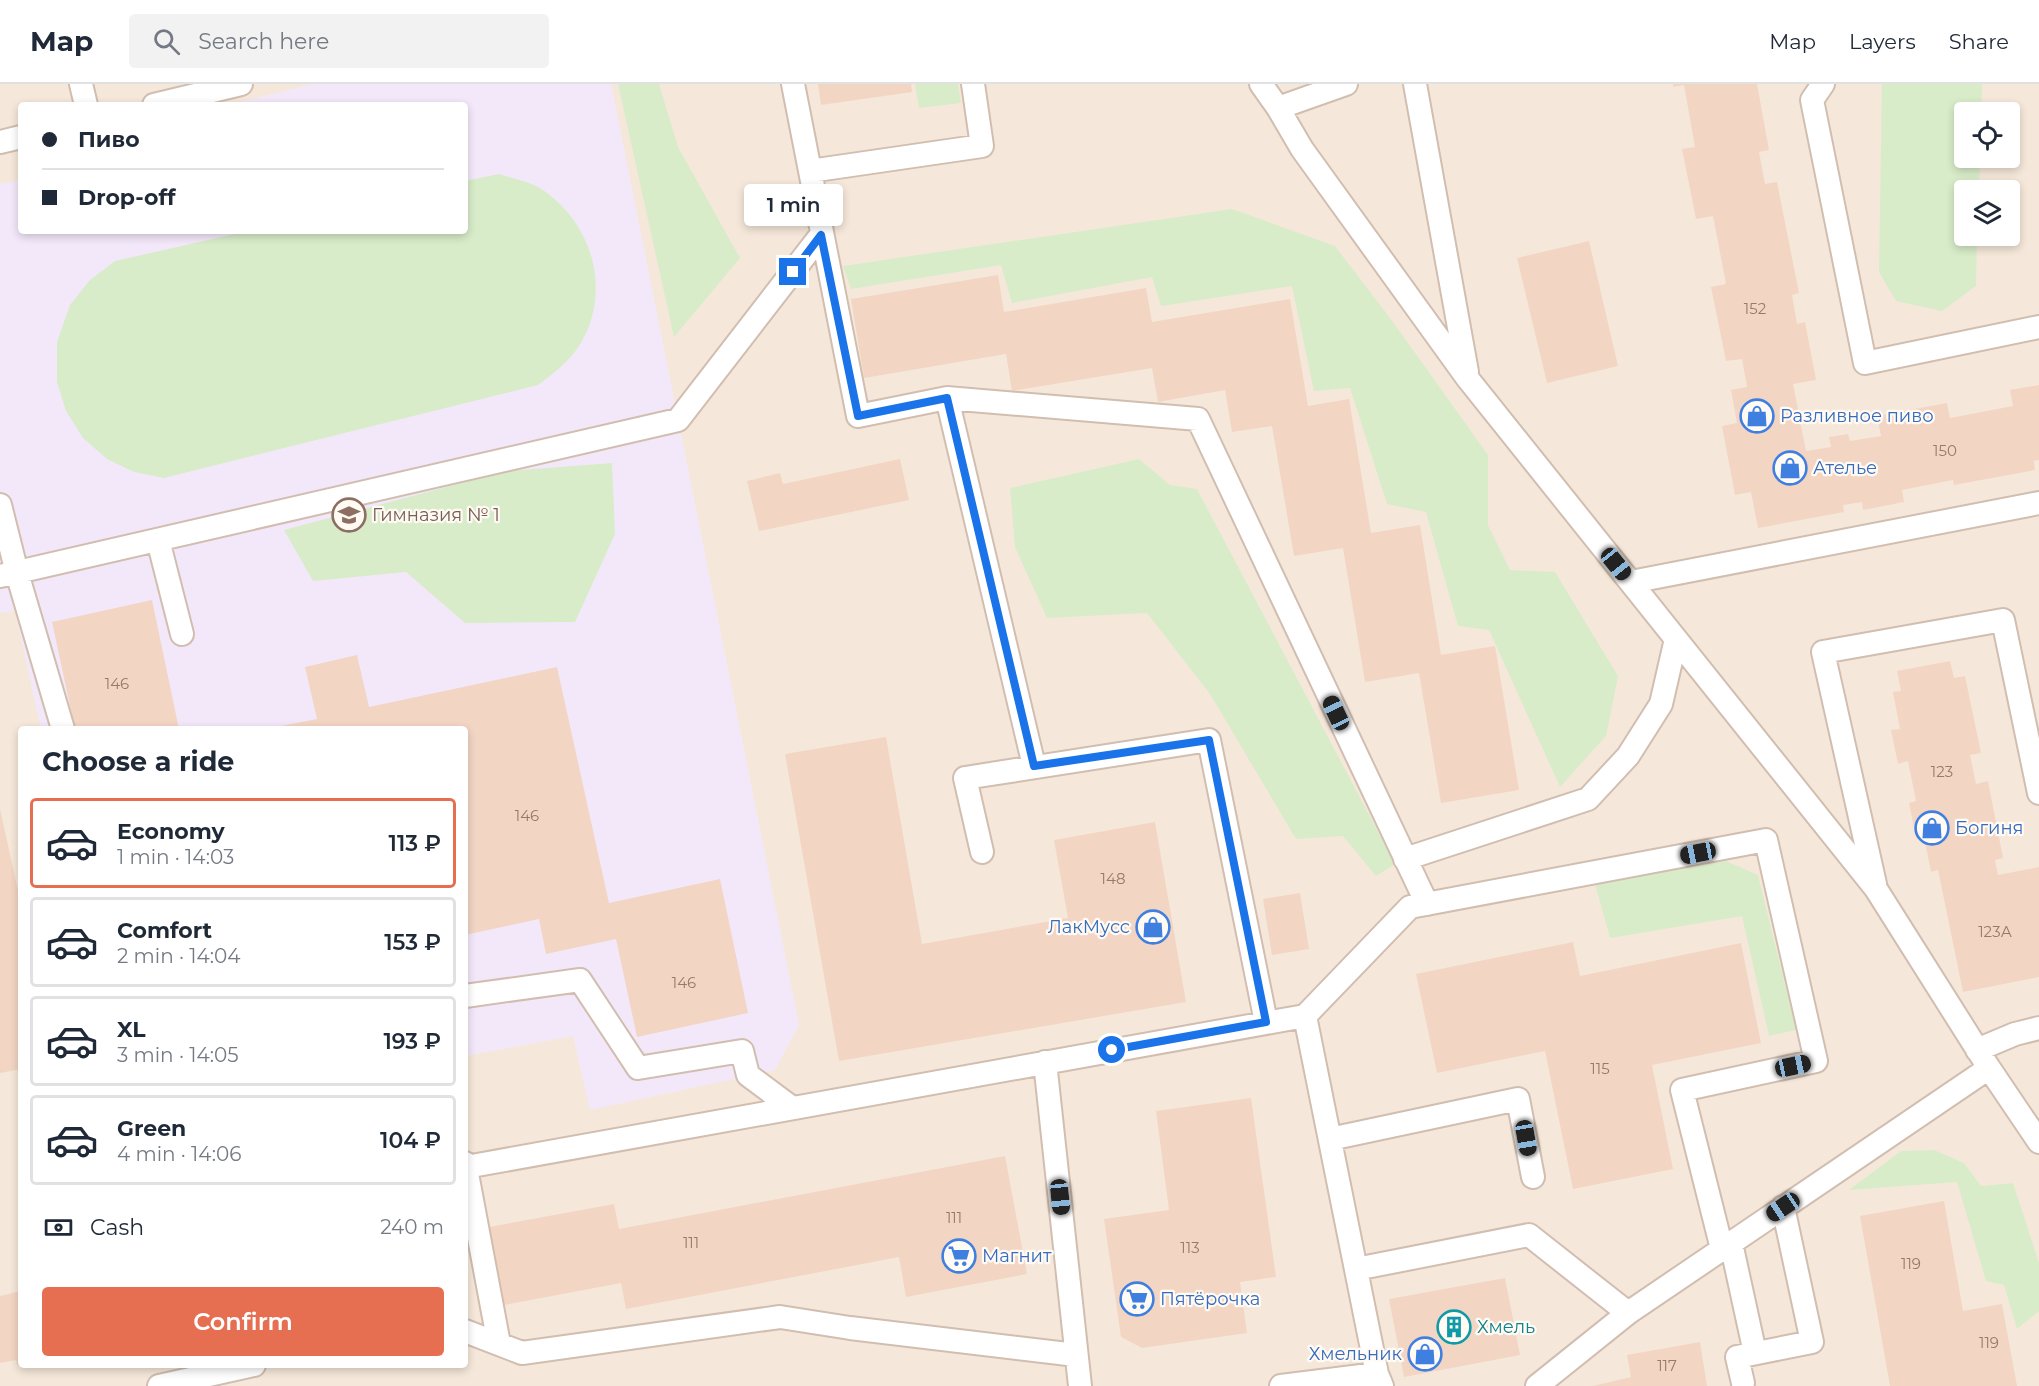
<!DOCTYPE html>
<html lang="en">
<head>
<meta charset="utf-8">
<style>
	body { margin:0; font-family:Montserrat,sans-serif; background:#f2f2f3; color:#1f2937; height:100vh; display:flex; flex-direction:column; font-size:22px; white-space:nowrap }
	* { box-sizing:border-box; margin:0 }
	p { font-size:20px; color:#747a83 }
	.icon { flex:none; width:33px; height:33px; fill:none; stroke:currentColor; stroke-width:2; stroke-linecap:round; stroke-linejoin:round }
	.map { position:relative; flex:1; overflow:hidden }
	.sheet { position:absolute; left:18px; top:642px; width:450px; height:642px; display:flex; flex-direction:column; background:#fff; border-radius:6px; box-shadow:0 3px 9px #0003 }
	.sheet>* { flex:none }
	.banner { position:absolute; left:18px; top:18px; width:450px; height:132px; border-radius:6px; box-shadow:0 3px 9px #0003; display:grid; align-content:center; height:132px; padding:0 24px; background:#fff }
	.buttons { position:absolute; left:1954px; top:18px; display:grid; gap:12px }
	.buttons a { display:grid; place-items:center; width:66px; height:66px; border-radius:6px; background:#fff; box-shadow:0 3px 9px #0003; font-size:30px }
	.end { position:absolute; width:27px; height:27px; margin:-14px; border:8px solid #1a73e8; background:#fff; box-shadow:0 0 0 3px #fff }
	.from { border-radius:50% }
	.bubble { position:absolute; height:42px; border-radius:6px; background:#fff; box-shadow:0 3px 9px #0003; font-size:20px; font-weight:600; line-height:42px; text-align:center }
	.car { position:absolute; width:18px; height:36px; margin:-18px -9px; border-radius:8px; box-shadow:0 0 4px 2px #0007; background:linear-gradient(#222 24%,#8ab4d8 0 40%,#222 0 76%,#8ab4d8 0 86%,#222 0) }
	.banner b { display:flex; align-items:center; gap:21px; height:57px; font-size:22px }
	.banner b+b { border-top:2px solid #e0e1e3 }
	.banner i { width:15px; height:15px; background:#1f2937 }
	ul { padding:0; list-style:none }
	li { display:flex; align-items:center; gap:18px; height:90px; margin:0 12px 9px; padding:0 12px; border:3px solid #e0e1e3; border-radius:6px }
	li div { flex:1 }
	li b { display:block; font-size:22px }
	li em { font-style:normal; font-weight:600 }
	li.current { border-color:#e76f51 }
	li>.icon { width:54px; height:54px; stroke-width:1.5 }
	h2 { padding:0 24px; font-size:27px; line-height:72px }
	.pay { display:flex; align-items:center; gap:15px; height:66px; padding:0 24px; font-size:22px }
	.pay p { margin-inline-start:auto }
	.action { display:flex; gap:12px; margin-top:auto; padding:12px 24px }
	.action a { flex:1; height:69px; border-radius:6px; background:#e76f51; color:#fff; font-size:24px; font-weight:600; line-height:69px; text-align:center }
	header { display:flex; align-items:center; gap:36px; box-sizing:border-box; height:84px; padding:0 30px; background:#fff; border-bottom:2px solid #e0e1e3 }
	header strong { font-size:28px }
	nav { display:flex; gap:33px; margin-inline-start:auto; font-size:21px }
	.search { width:420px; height:54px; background:#f2f2f3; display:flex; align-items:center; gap:15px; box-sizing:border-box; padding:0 21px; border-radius:6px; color:#747a83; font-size:22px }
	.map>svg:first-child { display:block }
	.residential { fill:#f5e8da; fill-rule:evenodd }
	.education { fill:#f3e8fa }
	.green { fill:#d8ecc9 }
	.building { fill:#f3d5c3 }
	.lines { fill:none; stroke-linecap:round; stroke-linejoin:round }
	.lane-casing { stroke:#d1beb0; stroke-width:26 }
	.lane { stroke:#fff; stroke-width:22 }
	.route { stroke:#1a73e8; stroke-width:8 }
	.labels { text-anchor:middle; stroke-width:4.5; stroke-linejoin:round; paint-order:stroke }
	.number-label { font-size:15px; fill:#987a6a }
	.shop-label { font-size:18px; fill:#366cbe; stroke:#fffaf3; text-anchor:start }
	.education-label { font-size:18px; fill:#785e54; stroke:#fffaf3; text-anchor:start }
	.culture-label { font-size:18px; fill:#0d838f; stroke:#fffaf3; text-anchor:start }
</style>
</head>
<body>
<header>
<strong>Map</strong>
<div class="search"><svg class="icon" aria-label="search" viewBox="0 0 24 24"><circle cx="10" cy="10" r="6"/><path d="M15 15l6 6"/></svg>Search here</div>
<nav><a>Map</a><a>Layers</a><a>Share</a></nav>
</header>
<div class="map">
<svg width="2039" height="1302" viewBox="0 0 2039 1302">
	<rect width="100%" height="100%" fill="#fdf6ec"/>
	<!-- residential -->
	<path class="residential" d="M 0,0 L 2039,0 L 2039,1302 L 0,1302 ZM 21,21 L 465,21 L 465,147 L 21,147 ZM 1965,28 L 2010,28 L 2010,74 L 1965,74 ZM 1965,106 L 2010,106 L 2010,152 L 1965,152 ZM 21,645 L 465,645 L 465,1281 L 21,1281 Z"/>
	<!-- education -->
	<path class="education" d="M 314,0 L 611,0 L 799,941 L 775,986 L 590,1026 L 573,952 L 465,972 L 465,645 L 41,645 L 15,527 L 0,529 L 0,100 L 21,96 L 21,147 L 465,147 L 465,21 L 227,21 Z"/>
	<!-- green -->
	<path class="green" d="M 618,0 L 659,0 L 678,63 L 740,174 L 674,253 Z
		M 915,0 L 958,0 L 961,19 L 919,24 Z
		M 1882,0 L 1982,0 L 1981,28 L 1965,28 L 1965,74 L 1980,74 L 1979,106 L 1965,106 L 1965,152 L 1977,152 L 1976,202 L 1942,227 L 1896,217 L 1879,188 Z
		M 499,90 C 511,94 527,97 538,103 C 588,133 611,198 585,251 C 575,273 557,287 538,301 L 164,394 L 134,388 L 107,375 L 83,354 L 66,327 L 57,298 L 57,258 L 70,221 L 90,196 L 115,177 L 248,147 L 465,147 L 465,97 Z
		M 1232,125 L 1335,162 L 1393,238 L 1488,371 L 1488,441 L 1510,486 L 1555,488 L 1618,592 L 1606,652 L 1560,703 L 1489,546 L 1458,542 L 1426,428 L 1387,420 L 1350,304 L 1314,307 L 1292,202 L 1161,222 L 1152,193 L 1012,219 L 1001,181 L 851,205 L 843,182 Z
		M 1139,375 L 1170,401 L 1197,405 L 1395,780 L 1376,792 L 1343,752 L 1296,755 L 1210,610 L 1147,529 L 1047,534 L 1015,463 L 1010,404 Z
		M 612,379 L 615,450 L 575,538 L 465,539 L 406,488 L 313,497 L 284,446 L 507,387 Z
		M 1726,777 L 1758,791 L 1796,946 L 1769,952 L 1742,832 L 1610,854 L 1595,800 Z
		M 1934,1066 L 1964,1079 L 1981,1102 L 2013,1099 L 2039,1179 L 2039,1227 L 2017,1245 L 2004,1201 L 1986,1197 L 1957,1098 L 1849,1106 L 1901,1067 Z"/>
	<!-- building -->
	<path class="building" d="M 818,0 L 911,0 L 912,8 L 821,21 Z
		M 1673,0 L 1757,0 L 1769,66 L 1759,68 L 1765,100 L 1777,98 L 1799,209 L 1792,211 L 1797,240 L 1805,238 L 1816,296 L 1793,300 L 1806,367 L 1831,363 L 1829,353 L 1848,350 L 1850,357 L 1881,352 L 1877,332 L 1947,319 L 1950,334 L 2013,322 L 2010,306 L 2039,301 L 2039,376 L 2034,377 L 2035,386 L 1954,401 L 1953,396 L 1902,406 L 1904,418 L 1863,426 L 1862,418 L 1843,421 L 1844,428 L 1758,444 L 1751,408 L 1735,411 L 1722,342 L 1737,339 L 1731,306 L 1747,303 L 1742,275 L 1726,277 L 1711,203 L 1726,200 L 1713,132 L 1696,135 L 1682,65 L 1695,63 L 1684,1 L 1673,3 Z
		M 1589,157 L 1618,282 L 1547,299 L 1517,174 Z
		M 998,191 L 1004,228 L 1146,204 L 1152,238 L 1290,215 L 1308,322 L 1349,315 L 1371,449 L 1420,441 L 1441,571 L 1495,562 L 1519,706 L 1441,719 L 1419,589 L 1365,598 L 1343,464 L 1294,472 L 1272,342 L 1232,348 L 1225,306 L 1158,318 L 1152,284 L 1012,307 L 1006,270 L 864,294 L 851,215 Z
		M 900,375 L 909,416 L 759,447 L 747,397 L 780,389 L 783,400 Z
		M 152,516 L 179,645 L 75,645 L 52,538 Z
		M 357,571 L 369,623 L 557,583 L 609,819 L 720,795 L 748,929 L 637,953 L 616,855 L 546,870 L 539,835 L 465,851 L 465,645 L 265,645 L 317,635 L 305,583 Z
		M 1950,577 L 1954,594 L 1965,592 L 1981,669 L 1970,671 L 1976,700 L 1988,697 L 2003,774 L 1995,776 L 1998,791 L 2039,783 L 2039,893 L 1963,908 L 1938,786 L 1931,788 L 1924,752 L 1916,754 L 1909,719 L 1916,717 L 1908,677 L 1898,680 L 1891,646 L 1900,645 L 1893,608 L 1901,607 L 1897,587 Z
		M 886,653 L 922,860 L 1068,834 L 1054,756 L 1155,738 L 1186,918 L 839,977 L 785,670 Z
		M 0,725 L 21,820 L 21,985 L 0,989 Z
		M 1300,809 L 1309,865 L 1272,871 L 1263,815 Z
		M 1573,858 L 1580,892 L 1741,859 L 1761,959 L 1652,981 L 1673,1085 L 1573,1105 L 1545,967 L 1437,989 L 1416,890 Z
		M 1251,1014 L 1276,1193 L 1240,1198 L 1247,1249 L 1142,1264 L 1121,1253 L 1104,1135 L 1169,1126 L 1156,1027 Z
		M 1005,1072 L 1027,1190 L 906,1213 L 899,1173 L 626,1225 L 621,1199 L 499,1222 L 484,1144 L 614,1120 L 619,1145 Z
		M 1944,1117 L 1963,1227 L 2002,1220 L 2017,1302 L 1890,1302 L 1860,1132 Z
		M 1505,1194 L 1520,1271 L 1404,1293 L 1389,1215 Z
		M 21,1207 L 21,1280 L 17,1281 L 16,1276 L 0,1279 L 0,1212 Z
		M 1700,1258 L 1707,1302 L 1593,1302 L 1631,1293 L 1627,1271 Z"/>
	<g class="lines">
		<defs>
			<path id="lane" d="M 81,0 L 86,21
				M 793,0 L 858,332 L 947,314 L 1034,682
				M 1261,0 L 1278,24 L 1302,65 L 1468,295 L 1876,805 L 1989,984 L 2039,1058
				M 1415,0 L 1467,288
				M 1823,0 L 1812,16 L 1865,279 L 2039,243
				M 154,21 L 241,0
				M 1278,24 L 1346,0
				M 0,58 L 21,53
				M 810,87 L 982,62 L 973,0
				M 947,314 L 1198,335 L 1427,820
				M 0,421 L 17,489 L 63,645
				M 158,456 L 182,550
				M 0,492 L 678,336 L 821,151
				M 1631,498 L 2039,419
				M 982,768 L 965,694 L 1209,656 L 1266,938
				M 1405,775 L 1588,715 L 1628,672 L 1661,620 L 1676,555
				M 1875,800 L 1823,568 L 2003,536 L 2039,709
				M 465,912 L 580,896 L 638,984 L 742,967 L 748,991 L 791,1023
				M 1305,932 L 1377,1290 L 1382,1302
				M 1977,966 L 2015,950 L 2039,944
				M 1045,978 L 1080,1302
				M 1330,1055 L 1518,1015 L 1533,1093
				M 465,1079 L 499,1260
				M 466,1083 L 1305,932 L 1410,823 L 1766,756 L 1816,977 L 1682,1006 L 1722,1165
				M 1731,1159 L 1755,1269
				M 1356,1185 L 1529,1151 L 1628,1229
				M 465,1247 L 522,1269 L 780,1233 L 850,1244 L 1076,1271
				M 1743,1299 L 1737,1273 L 1812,1258 L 1783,1123
				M 159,1302 L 254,1281
				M 1281,1302 L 1377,1290
				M 1537,1302 L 1628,1229 L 1989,984"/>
		</defs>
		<!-- lane casing -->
		<use href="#lane" class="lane-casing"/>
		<!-- lane -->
		<use href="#lane" class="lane"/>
	</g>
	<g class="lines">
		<!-- route -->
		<path class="route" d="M 793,188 L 821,151 L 858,332 L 947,314 L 1034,682 L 1209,656 L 1266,938 L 1112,966"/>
	</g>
	<!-- icons -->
	<defs>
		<symbol id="shop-ring" viewBox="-11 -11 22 22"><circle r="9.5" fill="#fffaf3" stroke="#3f7fe0" stroke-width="1.5"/><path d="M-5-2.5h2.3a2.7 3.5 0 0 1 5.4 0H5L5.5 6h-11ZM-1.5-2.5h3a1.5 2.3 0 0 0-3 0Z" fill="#3f7fe0"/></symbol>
		<symbol id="school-ring" viewBox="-11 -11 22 22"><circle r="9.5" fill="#fffaf3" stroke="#8d6e63" stroke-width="1.5"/><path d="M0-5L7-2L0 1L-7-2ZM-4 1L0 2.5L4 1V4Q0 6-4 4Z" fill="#8d6e63"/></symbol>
		<symbol id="supermarket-ring" viewBox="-11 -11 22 22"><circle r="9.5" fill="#fffaf3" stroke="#3f7fe0" stroke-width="1.5"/><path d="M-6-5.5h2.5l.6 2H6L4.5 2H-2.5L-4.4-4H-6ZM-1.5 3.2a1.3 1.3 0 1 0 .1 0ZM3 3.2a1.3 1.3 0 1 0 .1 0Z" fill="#3f7fe0"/></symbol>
		<symbol id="building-ring" viewBox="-11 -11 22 22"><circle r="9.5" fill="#fffaf3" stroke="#0f9aa8" stroke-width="1.5"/><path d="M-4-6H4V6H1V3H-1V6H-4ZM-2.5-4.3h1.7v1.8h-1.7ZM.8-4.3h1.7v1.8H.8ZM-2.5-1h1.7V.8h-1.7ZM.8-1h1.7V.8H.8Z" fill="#0f9aa8"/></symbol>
	</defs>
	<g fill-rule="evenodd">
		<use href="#shop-ring" x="1738" y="313" width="38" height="38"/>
		<use href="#shop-ring" x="1771" y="365" width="38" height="38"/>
		<use href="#school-ring" x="330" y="412" width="38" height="38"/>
		<use href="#shop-ring" x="1913" y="725" width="38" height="38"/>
		<use href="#shop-ring" x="1134" y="824" width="38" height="38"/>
		<use href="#supermarket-ring" x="940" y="1153" width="38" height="38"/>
		<use href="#supermarket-ring" x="1118" y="1196" width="38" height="38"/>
		<use href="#building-ring" x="1435" y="1224" width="38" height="38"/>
		<use href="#shop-ring" x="1406" y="1251" width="38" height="38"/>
	</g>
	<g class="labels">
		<!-- number labels -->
		<g class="number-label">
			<text x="1755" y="230">152</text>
			<text x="1945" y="372">150</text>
			<text x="117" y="605">146</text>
			<text x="1942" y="693">123</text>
			<text x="527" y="737">146</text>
			<text x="1113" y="800">148</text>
			<text x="1995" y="853">123А</text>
			<text x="684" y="904">146</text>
			<text x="1600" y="990">115</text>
			<text x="954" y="1139">111</text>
			<text x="691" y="1164">111</text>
			<text x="1190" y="1169">113</text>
			<text x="1911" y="1185">119</text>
			<text x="1989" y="1264">119</text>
			<text x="1667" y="1287">117</text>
		</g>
		<!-- shop labels -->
		<g class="shop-label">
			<text x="1780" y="338">Разливное пиво</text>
			<text x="1813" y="390">Ателье</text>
			<text x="1955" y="750">Богиня</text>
			<text x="1130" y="849" text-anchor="end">ЛакМусс</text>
			<text x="982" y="1178">Магнит</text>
			<text x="1160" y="1221">Пятёрочка</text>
			<text x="1402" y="1276" text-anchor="end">Хмельник</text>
		</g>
		<!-- education labels -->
		<g class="education-label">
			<text x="372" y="437">Гимназия № 1</text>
		</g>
		<!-- culture labels -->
		<g class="culture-label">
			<text x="1477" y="1249">Хмель</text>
		</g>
	</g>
</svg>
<div class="buttons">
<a><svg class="icon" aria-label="locate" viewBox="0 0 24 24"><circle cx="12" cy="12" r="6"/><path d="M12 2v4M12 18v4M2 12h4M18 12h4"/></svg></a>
<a><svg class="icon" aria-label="layers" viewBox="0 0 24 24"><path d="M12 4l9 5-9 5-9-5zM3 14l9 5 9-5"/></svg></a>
</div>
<i class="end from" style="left:1112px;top:966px"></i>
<i class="end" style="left:793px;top:188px"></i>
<div class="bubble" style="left:744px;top:100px;width:99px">1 min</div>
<i class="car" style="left:1616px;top:480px;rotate:141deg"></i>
<i class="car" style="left:1336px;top:629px;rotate:335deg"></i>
<i class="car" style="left:1698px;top:769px;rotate:259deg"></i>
<i class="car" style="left:1793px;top:982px;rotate:78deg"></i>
<i class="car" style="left:1526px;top:1054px;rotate:170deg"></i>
<i class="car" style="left:1060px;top:1113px;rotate:174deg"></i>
<i class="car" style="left:1783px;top:1123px;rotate:236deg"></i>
<div class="banner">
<b><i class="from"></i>Пиво</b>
<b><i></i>Drop-off</b>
</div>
<section class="sheet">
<h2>Choose a ride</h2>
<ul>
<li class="current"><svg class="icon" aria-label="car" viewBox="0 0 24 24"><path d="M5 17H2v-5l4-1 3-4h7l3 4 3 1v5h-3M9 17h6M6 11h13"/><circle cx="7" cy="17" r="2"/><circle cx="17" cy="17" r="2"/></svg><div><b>Economy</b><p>1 min · 14:03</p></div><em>113 ₽</em></li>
<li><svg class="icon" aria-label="car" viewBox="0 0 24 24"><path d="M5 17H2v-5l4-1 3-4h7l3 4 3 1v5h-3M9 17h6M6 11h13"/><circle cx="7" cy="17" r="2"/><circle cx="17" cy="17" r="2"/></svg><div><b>Comfort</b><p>2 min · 14:04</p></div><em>153 ₽</em></li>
<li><svg class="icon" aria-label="car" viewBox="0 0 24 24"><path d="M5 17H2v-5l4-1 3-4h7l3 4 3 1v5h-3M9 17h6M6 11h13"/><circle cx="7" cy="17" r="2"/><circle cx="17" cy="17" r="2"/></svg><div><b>XL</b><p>3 min · 14:05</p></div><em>193 ₽</em></li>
<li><svg class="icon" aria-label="car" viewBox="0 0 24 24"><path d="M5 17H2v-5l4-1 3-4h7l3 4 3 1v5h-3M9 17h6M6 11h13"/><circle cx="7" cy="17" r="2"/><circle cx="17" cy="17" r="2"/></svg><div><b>Green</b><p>4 min · 14:06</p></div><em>104 ₽</em></li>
</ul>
<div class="pay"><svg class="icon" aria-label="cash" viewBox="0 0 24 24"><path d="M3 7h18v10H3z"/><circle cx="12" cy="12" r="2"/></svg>Cash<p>240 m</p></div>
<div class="action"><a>Confirm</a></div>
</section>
</div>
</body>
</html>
